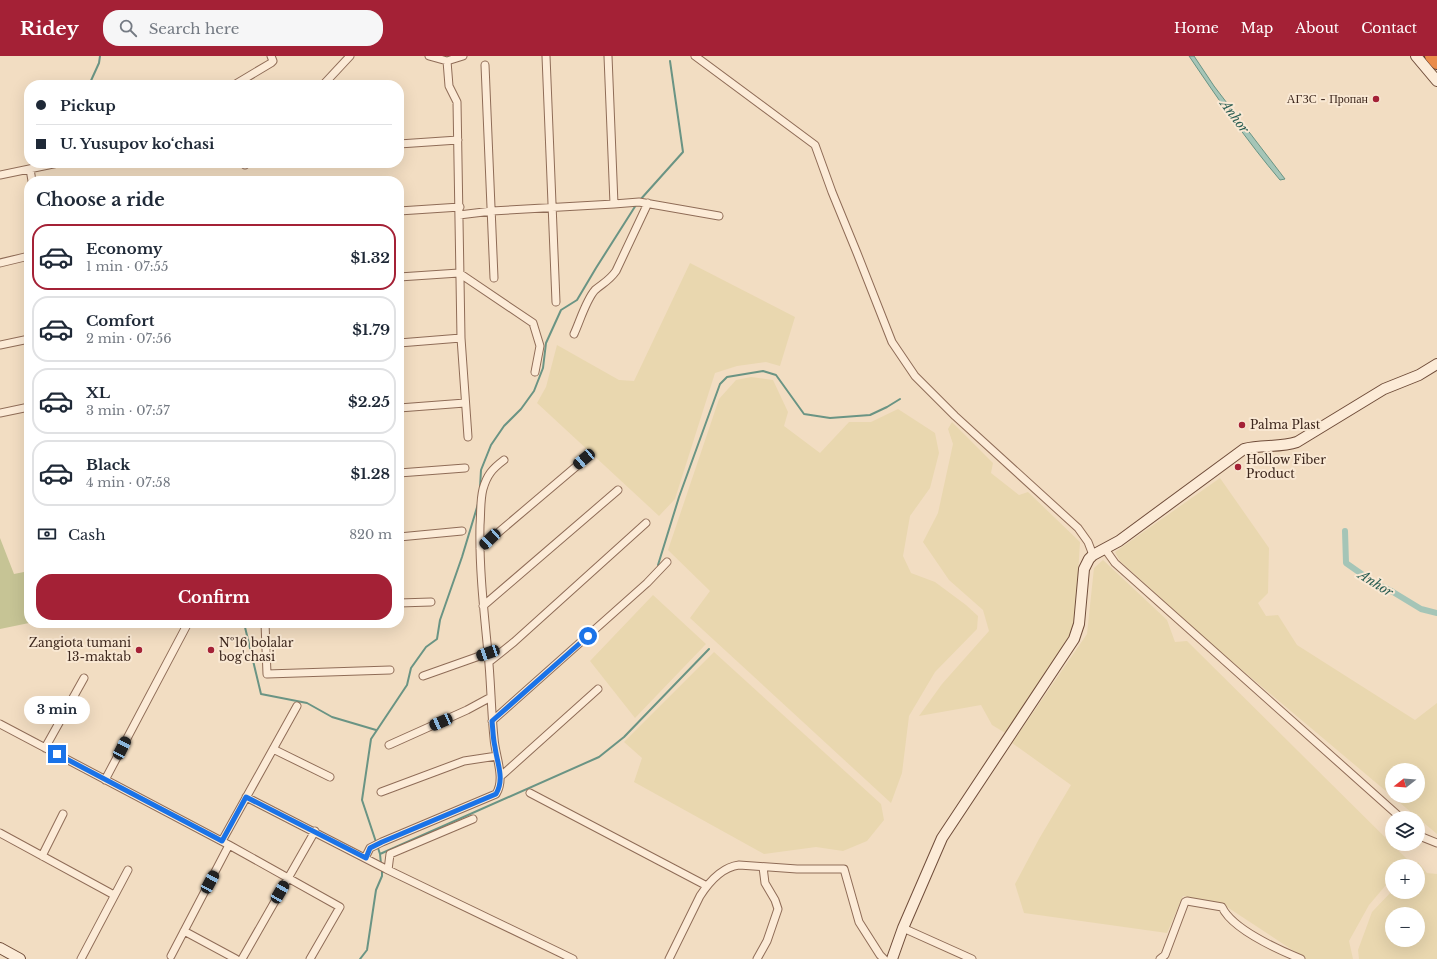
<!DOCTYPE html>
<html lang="en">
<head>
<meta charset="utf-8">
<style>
	body { margin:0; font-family:"Libre Baskerville",serif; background:#f6f6f7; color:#1f2937; height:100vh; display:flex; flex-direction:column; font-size:15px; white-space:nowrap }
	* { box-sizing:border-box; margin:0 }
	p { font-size:13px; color:#747a83 }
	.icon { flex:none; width:22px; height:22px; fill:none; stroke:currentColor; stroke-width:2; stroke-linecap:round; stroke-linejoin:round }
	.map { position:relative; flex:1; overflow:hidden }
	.panel { position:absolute; left:24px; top:120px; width:380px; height:452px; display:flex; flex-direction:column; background:#fff; border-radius:16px; box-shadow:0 4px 16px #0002 }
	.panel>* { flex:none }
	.top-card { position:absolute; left:24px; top:24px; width:380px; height:88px; border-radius:16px; box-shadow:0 4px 16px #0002; display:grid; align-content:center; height:88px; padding:0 12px; background:#fff }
	.needle { width:26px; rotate:253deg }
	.fabs { position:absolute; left:1385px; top:707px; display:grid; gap:8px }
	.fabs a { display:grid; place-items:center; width:40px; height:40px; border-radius:50%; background:#fff; box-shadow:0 4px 16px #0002; font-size:20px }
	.end { position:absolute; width:18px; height:18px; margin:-9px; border:5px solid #1a73e8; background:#fff; box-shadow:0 0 0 2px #fff }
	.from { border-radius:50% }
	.bubble { position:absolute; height:28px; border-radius:14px; background:#fff; box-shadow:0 4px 16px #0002; font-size:13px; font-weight:700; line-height:28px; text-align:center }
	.car { position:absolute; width:12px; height:24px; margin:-12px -6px; border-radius:5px; box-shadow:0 0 3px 1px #0007; background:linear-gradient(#222 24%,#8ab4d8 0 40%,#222 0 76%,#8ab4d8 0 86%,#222 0) }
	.top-card b { display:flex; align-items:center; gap:14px; height:38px; font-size:15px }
	.top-card b+b { border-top:1px solid #e0e1e3 }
	.top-card i { width:10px; height:10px; background:#1f2937 }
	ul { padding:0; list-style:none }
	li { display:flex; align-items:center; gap:12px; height:66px; margin:0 8px 6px; padding:0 4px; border:2px solid #e0e1e3; border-radius:16px }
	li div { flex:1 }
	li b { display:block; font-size:15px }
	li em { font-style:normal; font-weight:700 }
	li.current { border-color:#a42136 }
	li>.icon { width:36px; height:36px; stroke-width:1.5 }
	h2 { padding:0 12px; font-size:18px; line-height:48px }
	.pay { display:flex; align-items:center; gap:10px; height:44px; padding:0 12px; font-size:15px }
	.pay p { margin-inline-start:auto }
	.cta { display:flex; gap:8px; margin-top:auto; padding:8px 12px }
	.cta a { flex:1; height:46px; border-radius:16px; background:#a42136; color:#fff; font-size:16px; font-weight:700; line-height:46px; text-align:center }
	header { display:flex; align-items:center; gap:24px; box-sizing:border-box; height:56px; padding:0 20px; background:#a42136; color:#fff }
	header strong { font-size:19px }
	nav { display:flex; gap:22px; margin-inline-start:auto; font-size:14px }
	.search { width:280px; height:36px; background:#f6f6f7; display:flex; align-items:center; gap:10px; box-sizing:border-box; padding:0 14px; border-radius:16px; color:#747a83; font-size:15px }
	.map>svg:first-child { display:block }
	.farmland { fill:#e9d7af; fill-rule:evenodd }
	.cemetery { fill:#c6c495 }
	.water { fill:#a5c5b7; stroke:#6a9484 }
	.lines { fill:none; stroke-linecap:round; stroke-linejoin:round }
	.stream { stroke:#6a9484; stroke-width:2 }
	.canal { stroke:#a5c5b7; stroke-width:6 }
	.street-casing { stroke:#8f6c57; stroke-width:9 }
	.secondary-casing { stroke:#704d3a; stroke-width:12 }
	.highway-casing { stroke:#5c3b2c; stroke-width:14 }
	.street { stroke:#fcebd7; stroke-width:7 }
	.secondary { stroke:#fcebd7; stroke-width:10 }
	.highway { stroke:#ea8c4b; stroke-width:12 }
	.route { stroke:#1a73e8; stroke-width:5 }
	.poi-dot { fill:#a42136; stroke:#f9e8d3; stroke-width:1.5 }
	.labels { text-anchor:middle; stroke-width:4; stroke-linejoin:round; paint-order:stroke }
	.poi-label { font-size:12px; fill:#3d271d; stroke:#f9e8d3; text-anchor:start }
	.water-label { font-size:13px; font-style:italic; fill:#2b5e53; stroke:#f9e8d3 }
</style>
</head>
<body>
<header>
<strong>Ridey</strong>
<div class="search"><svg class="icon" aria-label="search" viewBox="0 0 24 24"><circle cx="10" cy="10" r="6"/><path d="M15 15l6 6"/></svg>Search here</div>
<nav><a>Home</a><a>Map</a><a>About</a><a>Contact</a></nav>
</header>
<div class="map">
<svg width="1437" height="903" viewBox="0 0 1437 903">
	<rect width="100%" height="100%" fill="#f2ddc2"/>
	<!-- farmland -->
	<path class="farmland" d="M 690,207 L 795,261 L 780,310 L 766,306 L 737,310 L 715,317 L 675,443 L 659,460 L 537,347 L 546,331 L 557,289 L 619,324 L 634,325 Z
		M 751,321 L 773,324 L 788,356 L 784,370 L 820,397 L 849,366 L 871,366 L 898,353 L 935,377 L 939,397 L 930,432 L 910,460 L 903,500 L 911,517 L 935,526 L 966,549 L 978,560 L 977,573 L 935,616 L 909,660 L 902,717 L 891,747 L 690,562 L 710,535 L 668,494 L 719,343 L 736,324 Z
		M 952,366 L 993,407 L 991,417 L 1019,439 L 1028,436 L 1080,486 L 1075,570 L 1061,596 L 1007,678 L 992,669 L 981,649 L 919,660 L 942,628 L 989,575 L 983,554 L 949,524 L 923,486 L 938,457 L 953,388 L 948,373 Z
		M 1220,422 L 1269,492 L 1268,537 L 1258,547 L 1266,560 L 1278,559 L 1297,589 L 1415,664 L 1437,647 L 1437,778 L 1217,593 L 1120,505 L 1115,496 ZM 1392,714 L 1418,714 L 1418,740 L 1392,740 Z
		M 1103,504 L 1167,564 L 1175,586 L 1187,585 L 1408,804 L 1403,810 L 1392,810 L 1392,822 L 1369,849 L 1349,885 L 1353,903 L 1306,903 L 1224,849 L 1183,840 L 1167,877 L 1024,857 L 1015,828 L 1039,783 L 1071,729 L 1012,687 L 1087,578 L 1094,512 Z
		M 653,539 L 706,588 L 635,662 L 590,605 Z
		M 714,596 L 881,748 L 884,764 L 867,785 L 843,795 L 816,791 L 764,798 L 634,726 L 642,702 L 624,686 Z
		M 1418,806 L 1427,817 L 1437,818 L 1437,903 L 1359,903 L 1358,894 L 1372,856 L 1392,835 L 1392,836 L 1418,836 L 1418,810 L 1415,810 ZM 1392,858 L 1418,858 L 1418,884 L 1392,884 Z"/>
	<!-- cemetery -->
	<path class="cemetery" d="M 0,482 L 14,518 L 29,515 L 29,567 L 0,573 Z"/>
	<!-- water -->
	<path class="water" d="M 1189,0 L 1194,0 L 1214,30 L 1285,123 L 1280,124 C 1247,85 1218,43 1189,0 Z"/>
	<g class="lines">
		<!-- stream -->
		<path class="stream" d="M 89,29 L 99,7 L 100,0
			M 640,144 L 683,96 L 670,5
			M 480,432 L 481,414 L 491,389 L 504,370 L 521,353 L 534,335 L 543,312 L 546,287 L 561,254 L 577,244 L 596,212 L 636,149
			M 658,509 L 679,441 L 720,328 L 727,321 L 763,315 L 776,319 L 804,358 L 830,362 L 870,359 L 887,351 L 900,343
			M 244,567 L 261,638 L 307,647 L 332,661 L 376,674
			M 380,798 L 362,744 L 371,683 L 407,629 L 411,612 L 426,591 L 437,583 L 440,564 L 462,501 L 478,448
			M 381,808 L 380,798 L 599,701 L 624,681 L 709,593
			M 360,903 L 367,894 L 376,834 L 382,820 L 382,812"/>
		<!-- canal -->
		<path class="canal" d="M 1345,475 L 1346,507 L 1373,526 L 1393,536 L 1421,553 L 1437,557"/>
		<defs>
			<path id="street" d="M 429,0 L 447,5 L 463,0
				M 546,0 L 556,246
				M 695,0 L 815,89 L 832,136 L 857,197 L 892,286 L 915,320 L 955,360 L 1078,472 L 1088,486 L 1093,499
				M 447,5 L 449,30 L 457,46 L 461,282 L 468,381
				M 485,9 L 494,222
				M 234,29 L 271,7 L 273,5 L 271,0
				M 323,29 L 350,0
				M 399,88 L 458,84
				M 245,107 L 245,109
				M 30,113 L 32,125
				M 0,119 L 58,107
				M 614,148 L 639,146 L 719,160
				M 399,155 L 460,151
				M 459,159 L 492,155 L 614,148 L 608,0
				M 0,207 L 29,200
				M 399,221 L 459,217 L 533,267 L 540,290 L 535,316
				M 574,278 C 580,265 586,244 595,234 C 603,227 609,225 616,215 L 648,147
				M 399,287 L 461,282
				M 0,289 L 29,283
				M 399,352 L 465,347
				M 0,357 L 29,351
				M 399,417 L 465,412
				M 399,481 L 462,475
				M 480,492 L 585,403
				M 1105,493 L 1115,507 L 1401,762
				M 399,547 L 431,546
				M 483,550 L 618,434
				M 265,567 L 267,618 L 390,614
				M 489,606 L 514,586 L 646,467
				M 423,620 L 488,597
				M 492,665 L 647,527 L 667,506
				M 0,668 L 229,789 L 340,851 L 310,903
				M 389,689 L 467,654 L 491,641
				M 45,692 L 84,622
				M 273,693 L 330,721
				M 501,720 L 598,633
				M 105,724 L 188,567
				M 381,736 L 464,705 L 497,700
				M 530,737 L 707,830
				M 246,741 L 386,813 L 573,903
				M 0,777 L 114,839
				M 1418,777 L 1422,781 L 1437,787
				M 222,785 L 297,650
				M 42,800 L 63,758
				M 365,802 L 370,792 L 382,786 L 496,738 C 506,722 495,700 494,682 C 491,654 491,625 488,597 C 484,555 479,512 480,469 C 481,457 480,445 483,433 C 487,419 492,413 504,404
				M 388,814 L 390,798 L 473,763
				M 903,872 L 972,903
				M 184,875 L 236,903
				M 171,900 L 229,789
				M 81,903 L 128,814
				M 242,903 L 315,775
				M 669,903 L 700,840 C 709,826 723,811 739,809 L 797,813 L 844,813 L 859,866 L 880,899 L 884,903
				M 757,903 L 767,885 L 778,853 L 775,844 L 765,827 L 763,811
				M 1160,903 L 1165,899 L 1185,846 L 1187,845 L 1222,851 C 1232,873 1279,894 1301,903"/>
			<path id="secondary" d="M 1416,0 L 1437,25
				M 0,892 L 20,903
				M 892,903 L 903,872 L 942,782 L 1074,583 L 1079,568 L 1084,513 L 1089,503 L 1093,499 L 1119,485 L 1244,393 C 1261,388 1280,392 1297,386 L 1384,333 L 1419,319 L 1437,308"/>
			<path id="highway" d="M 1431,0 L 1437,7"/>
		</defs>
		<!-- street casing -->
		<use href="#street" class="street-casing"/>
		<!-- secondary casing -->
		<use href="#secondary" class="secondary-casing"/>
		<!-- highway casing -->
		<use href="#highway" class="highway-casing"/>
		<!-- street -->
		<use href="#street" class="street"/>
		<!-- secondary -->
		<use href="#secondary" class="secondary"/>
		<!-- highway -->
		<use href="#highway" class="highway"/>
	</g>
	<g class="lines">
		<!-- route -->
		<path class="route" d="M 57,698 L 222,785 L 246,741 L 366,802 L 370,792 L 382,786 L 496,738 C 505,723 497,707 495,691 C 493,683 493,674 492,665 L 588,580"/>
	</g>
	<!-- markers -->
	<g class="poi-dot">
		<circle cx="1376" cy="43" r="4"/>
		<circle cx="1242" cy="369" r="4"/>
		<circle cx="1238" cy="411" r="4"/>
		<circle cx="139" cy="594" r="4"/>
		<circle cx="211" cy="594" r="4"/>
	</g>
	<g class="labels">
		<!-- poi labels -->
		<g class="poi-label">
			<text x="1368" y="47" text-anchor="end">АГЗС - Пропан</text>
			<text x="1250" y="373">Palma Plast</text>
			<text x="1246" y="408">Hollow Fiber<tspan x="1246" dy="14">Product</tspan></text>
			<text x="131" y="591" text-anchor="end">Zangiota tumani<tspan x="131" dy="14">13-maktab</tspan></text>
			<text x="219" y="591">№16 bolalar<tspan x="219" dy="14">bog'chasi</tspan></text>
		</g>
		<!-- water labels -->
		<g class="water-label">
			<text transform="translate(1235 60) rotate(53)" y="5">Anhor</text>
			<text transform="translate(1376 527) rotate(32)" y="5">Anhor</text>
		</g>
	</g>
</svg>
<div class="fabs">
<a><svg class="needle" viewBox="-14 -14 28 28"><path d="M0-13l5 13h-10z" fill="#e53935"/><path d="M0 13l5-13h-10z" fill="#747a83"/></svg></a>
<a><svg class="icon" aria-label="layers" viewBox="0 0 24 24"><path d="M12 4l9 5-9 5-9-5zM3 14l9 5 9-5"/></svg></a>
<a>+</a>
<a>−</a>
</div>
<i class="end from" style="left:588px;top:580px"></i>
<i class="end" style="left:57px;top:698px"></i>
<div class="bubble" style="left:24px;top:640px;width:66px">3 min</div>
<i class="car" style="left:584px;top:403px;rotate:230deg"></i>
<i class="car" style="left:490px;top:483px;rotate:227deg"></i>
<i class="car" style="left:488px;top:597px;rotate:251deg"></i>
<i class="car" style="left:441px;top:666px;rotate:246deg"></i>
<i class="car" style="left:122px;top:692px;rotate:27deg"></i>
<i class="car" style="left:210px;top:826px;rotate:28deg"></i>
<i class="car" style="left:280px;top:836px;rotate:30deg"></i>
<div class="top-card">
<b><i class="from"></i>Pickup</b>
<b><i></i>U. Yusupov ko‘chasi</b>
</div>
<section class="panel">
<h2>Choose a ride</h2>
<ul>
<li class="current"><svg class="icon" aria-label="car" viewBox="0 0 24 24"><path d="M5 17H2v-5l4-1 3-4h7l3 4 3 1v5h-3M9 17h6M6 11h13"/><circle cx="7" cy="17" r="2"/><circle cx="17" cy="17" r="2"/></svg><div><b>Economy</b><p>1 min · 07:55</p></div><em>$1.32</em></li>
<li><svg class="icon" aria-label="car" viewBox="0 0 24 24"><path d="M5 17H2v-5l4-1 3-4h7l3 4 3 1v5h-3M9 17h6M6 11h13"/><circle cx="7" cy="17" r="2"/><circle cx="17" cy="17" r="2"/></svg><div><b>Comfort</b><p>2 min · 07:56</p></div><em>$1.79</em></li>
<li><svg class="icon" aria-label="car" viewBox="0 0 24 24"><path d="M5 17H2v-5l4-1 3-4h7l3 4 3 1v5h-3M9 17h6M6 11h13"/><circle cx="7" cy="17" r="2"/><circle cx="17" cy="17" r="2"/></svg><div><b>XL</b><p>3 min · 07:57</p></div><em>$2.25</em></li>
<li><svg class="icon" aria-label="car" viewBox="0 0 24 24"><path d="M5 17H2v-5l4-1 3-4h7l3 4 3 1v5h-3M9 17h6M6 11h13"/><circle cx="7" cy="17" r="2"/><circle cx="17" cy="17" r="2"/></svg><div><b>Black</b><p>4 min · 07:58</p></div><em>$1.28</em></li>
</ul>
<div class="pay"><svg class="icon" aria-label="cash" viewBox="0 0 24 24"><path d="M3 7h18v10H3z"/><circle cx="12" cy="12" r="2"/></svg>Cash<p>820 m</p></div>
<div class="cta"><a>Confirm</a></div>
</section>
</div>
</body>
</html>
